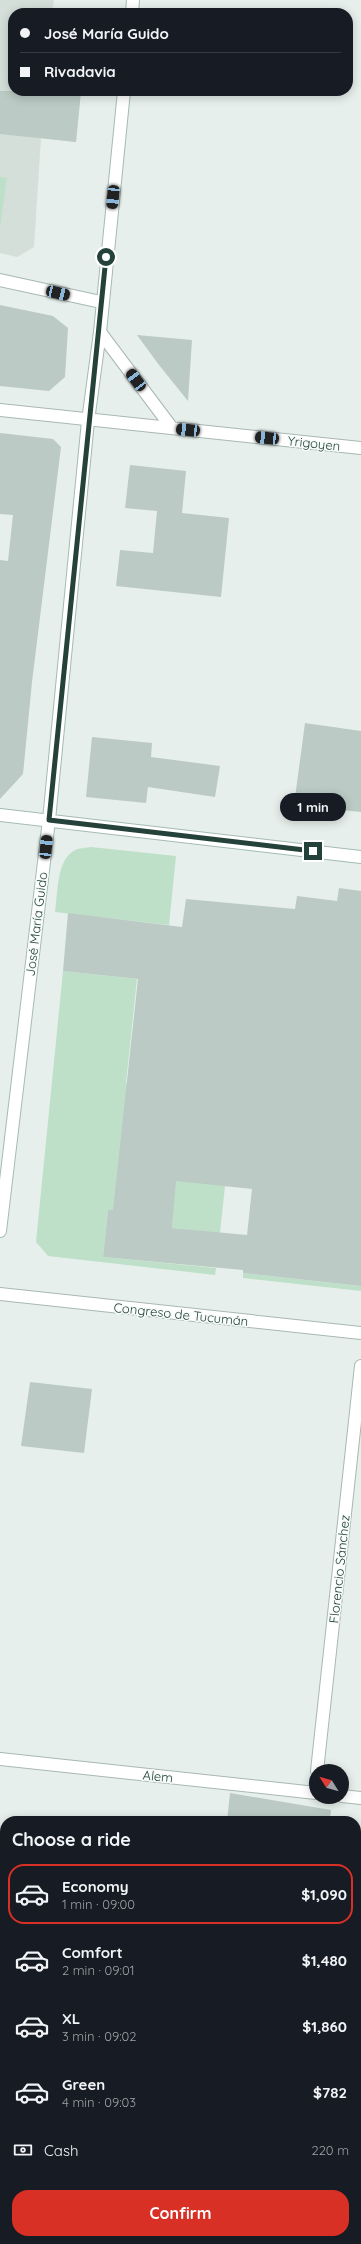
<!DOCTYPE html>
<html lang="en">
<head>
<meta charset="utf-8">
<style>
	body { margin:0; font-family:Quicksand,sans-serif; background:#20242c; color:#f1f3f6; height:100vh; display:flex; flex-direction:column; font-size:15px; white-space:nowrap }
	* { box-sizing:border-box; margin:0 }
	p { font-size:13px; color:#9ea1a6 }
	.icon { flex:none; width:22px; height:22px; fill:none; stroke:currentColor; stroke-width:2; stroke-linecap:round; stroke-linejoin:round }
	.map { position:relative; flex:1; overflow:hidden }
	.panel { position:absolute; left:0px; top:1816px; width:361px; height:428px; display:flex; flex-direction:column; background:#171b24; border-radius:16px 16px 0 0; box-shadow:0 2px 10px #0003 }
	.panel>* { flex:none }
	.hud { position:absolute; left:8px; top:8px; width:345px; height:88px; border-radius:16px; box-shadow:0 2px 10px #0003; display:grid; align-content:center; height:88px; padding:0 12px; background:#171b24 }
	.needle { width:26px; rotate:307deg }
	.buttons { position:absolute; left:309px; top:1764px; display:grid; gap:8px }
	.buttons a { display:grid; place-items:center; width:40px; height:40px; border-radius:50%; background:#171b24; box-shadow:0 2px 10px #0003; font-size:20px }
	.end { position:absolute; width:18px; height:18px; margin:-9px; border:5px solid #24423a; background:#fff; box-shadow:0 0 0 2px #fff }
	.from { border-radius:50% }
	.bubble { position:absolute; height:28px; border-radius:14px; background:#171b24; box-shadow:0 2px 10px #0003; font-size:13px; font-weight:800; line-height:28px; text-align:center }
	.car { position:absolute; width:12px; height:24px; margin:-12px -6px; border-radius:5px; box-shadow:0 0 3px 1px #0007; background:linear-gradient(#222 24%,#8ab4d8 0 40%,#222 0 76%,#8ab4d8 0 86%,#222 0) }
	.hud b { display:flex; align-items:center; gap:14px; height:38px; font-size:15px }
	.hud b+b { border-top:1px solid #363941 }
	.hud i { width:10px; height:10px; background:#f1f3f6 }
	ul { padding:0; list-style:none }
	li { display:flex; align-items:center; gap:12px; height:60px; margin:0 8px 6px; padding:0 4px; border:2px solid transparent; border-radius:16px }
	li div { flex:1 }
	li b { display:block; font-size:15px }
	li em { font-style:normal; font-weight:800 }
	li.selected { border-color:#d93025 }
	li>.icon { width:36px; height:36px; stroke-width:1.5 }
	h2 { padding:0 12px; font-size:18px; line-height:48px }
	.pay { display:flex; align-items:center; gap:10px; height:44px; padding:0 12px; font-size:15px }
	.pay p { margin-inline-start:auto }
	.action { display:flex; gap:8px; margin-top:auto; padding:8px 12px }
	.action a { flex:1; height:46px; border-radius:16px; background:#d93025; color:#fff; font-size:16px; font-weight:800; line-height:46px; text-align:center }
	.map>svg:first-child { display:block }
	.built { fill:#d4dfda }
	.green { fill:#bfe0c8 }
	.building { fill:#bbcac4; fill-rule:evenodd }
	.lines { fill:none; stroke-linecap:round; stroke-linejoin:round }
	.minor-casing { stroke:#a8b8b2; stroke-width:14 }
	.secondary-casing { stroke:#a4bbb3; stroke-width:14 }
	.minor { stroke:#fff; stroke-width:12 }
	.secondary { stroke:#fff; stroke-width:12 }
	.route { stroke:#24423a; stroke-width:5 }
	.labels { text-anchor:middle; stroke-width:3; stroke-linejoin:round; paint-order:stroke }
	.street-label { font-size:13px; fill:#24423a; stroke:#f7fbf9 }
</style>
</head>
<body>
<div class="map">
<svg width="361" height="2244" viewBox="0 0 361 2244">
	<rect width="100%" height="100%" fill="#e6efeb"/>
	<!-- built -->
	<path class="built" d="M 0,0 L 54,0 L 52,13 L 13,13 L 13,91 L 81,91 L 76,142 L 41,138 L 34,247 L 17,257 L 0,253 Z"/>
	<!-- green -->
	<path class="green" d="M 0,177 L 7,178 L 0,228 Z
		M 91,847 L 176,856 L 169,925 L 55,912 C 58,893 56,860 75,850 C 79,848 86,848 91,847 Z
		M 63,971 L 137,979 L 126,1083 L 242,1095 L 225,1186 L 220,1233 L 172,1228 L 173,1216 L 108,1210 L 103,1257 L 216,1268 L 215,1275 L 48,1256 L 36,1242 Z
		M 243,1273 L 361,1286 L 361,1291 L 243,1278 Z"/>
	<!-- building -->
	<path class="building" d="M 0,91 L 81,91 L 76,142 L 0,134 Z
		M 0,305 L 53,316 L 68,328 L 65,377 L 49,391 L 0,386 Z
		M 137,335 L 192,340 L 188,401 L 159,365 Z
		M 0,433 L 53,439 L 61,447 L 32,682 L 23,774 L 0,799 L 0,560 L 8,561 L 13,515 L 0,514 Z
		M 130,465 L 186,471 L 182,513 L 229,518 L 221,597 L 116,586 L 120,550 L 153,553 L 157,511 L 125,508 Z
		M 305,723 L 361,731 L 361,812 L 294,805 Z
		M 92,737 L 152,743 L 151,757 L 220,766 L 215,797 L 148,787 L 146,803 L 86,797 Z
		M 339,888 L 361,891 L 361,1286 L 243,1273 L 243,1270 L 103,1257 L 108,1210 L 113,1210 L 138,979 L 63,971 L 68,913 L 182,927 L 186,899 L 295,909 L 297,896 L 337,901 ZM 176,1181 L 252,1189 L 247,1235 L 172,1228 Z
		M 30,1382 L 92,1389 L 84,1453 L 21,1446 Z
		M 230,1793 L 331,1810 L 330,1821 L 227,1821 Z"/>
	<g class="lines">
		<defs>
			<path id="minor" d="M 0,280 L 101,302
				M 100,332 L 172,428
				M 0,410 L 361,448
				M 0,1294 L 361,1333
				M 0,1759 L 316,1793
				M 317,1771 L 361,1366
				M 315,1793 L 316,1780
				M 342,1796 L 361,1798"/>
			<path id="secondary" d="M 132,13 L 133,0
				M 0,815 L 361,857
				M 0,1231 L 49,820 L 88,421 L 100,332 L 124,91
				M 0,2223 L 5,2223
				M 136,2239 L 178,2244"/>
		</defs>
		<!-- minor casing -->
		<use href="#minor" class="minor-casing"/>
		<!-- secondary casing -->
		<use href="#secondary" class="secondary-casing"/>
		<!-- minor -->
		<use href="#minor" class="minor"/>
		<!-- secondary -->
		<use href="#secondary" class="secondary"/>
	</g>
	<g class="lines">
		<!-- route -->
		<path class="route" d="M 106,257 L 49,820 L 313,851"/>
	</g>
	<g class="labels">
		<!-- street labels -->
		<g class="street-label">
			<text transform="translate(314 443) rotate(6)" y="5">Yrigoyen</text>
			<text transform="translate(36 924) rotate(-83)" y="5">José María Guido</text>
			<text transform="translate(181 1314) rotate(6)" y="5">Congreso de Tucumán</text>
			<text transform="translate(339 1569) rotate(-84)" y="5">Florencio Sánchez</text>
			<text transform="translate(158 1776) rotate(6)" y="5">Alem</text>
		</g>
	</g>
</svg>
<div class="buttons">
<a><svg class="needle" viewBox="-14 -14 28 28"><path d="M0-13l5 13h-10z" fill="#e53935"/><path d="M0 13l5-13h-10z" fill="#9ea1a6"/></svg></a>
</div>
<i class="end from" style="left:106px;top:257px"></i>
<i class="end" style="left:313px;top:851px"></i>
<div class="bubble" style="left:280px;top:793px;width:66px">1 min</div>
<i class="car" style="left:113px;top:197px;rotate:186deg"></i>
<i class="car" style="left:58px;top:293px;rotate:103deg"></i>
<i class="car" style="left:136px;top:380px;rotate:323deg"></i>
<i class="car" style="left:188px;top:430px;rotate:276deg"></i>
<i class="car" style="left:267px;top:438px;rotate:276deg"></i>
<i class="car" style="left:46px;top:847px;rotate:6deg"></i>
<div class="hud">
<b><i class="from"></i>José María Guido</b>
<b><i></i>Rivadavia</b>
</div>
<section class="panel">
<h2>Choose a ride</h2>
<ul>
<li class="selected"><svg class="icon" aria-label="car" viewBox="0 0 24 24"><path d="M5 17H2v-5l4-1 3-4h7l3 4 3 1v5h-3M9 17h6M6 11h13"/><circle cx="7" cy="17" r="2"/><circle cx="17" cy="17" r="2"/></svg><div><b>Economy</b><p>1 min · 09:00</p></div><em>$1,090</em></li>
<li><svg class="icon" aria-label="car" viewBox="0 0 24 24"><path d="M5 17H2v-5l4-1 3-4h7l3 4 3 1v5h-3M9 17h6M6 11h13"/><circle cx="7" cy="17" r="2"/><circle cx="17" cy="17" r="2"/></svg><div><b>Comfort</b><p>2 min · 09:01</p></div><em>$1,480</em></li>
<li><svg class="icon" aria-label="car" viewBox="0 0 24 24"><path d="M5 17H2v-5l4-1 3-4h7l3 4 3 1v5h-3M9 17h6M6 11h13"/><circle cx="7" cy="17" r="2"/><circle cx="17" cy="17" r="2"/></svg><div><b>XL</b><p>3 min · 09:02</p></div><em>$1,860</em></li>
<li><svg class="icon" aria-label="car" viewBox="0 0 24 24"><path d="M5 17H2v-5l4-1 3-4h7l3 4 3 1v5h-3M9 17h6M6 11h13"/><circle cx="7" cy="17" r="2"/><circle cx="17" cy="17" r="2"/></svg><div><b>Green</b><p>4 min · 09:03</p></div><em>$782</em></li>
</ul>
<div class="pay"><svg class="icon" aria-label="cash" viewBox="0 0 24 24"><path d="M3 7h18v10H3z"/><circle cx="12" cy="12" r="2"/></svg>Cash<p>220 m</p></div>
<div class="action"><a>Confirm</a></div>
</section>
</div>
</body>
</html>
